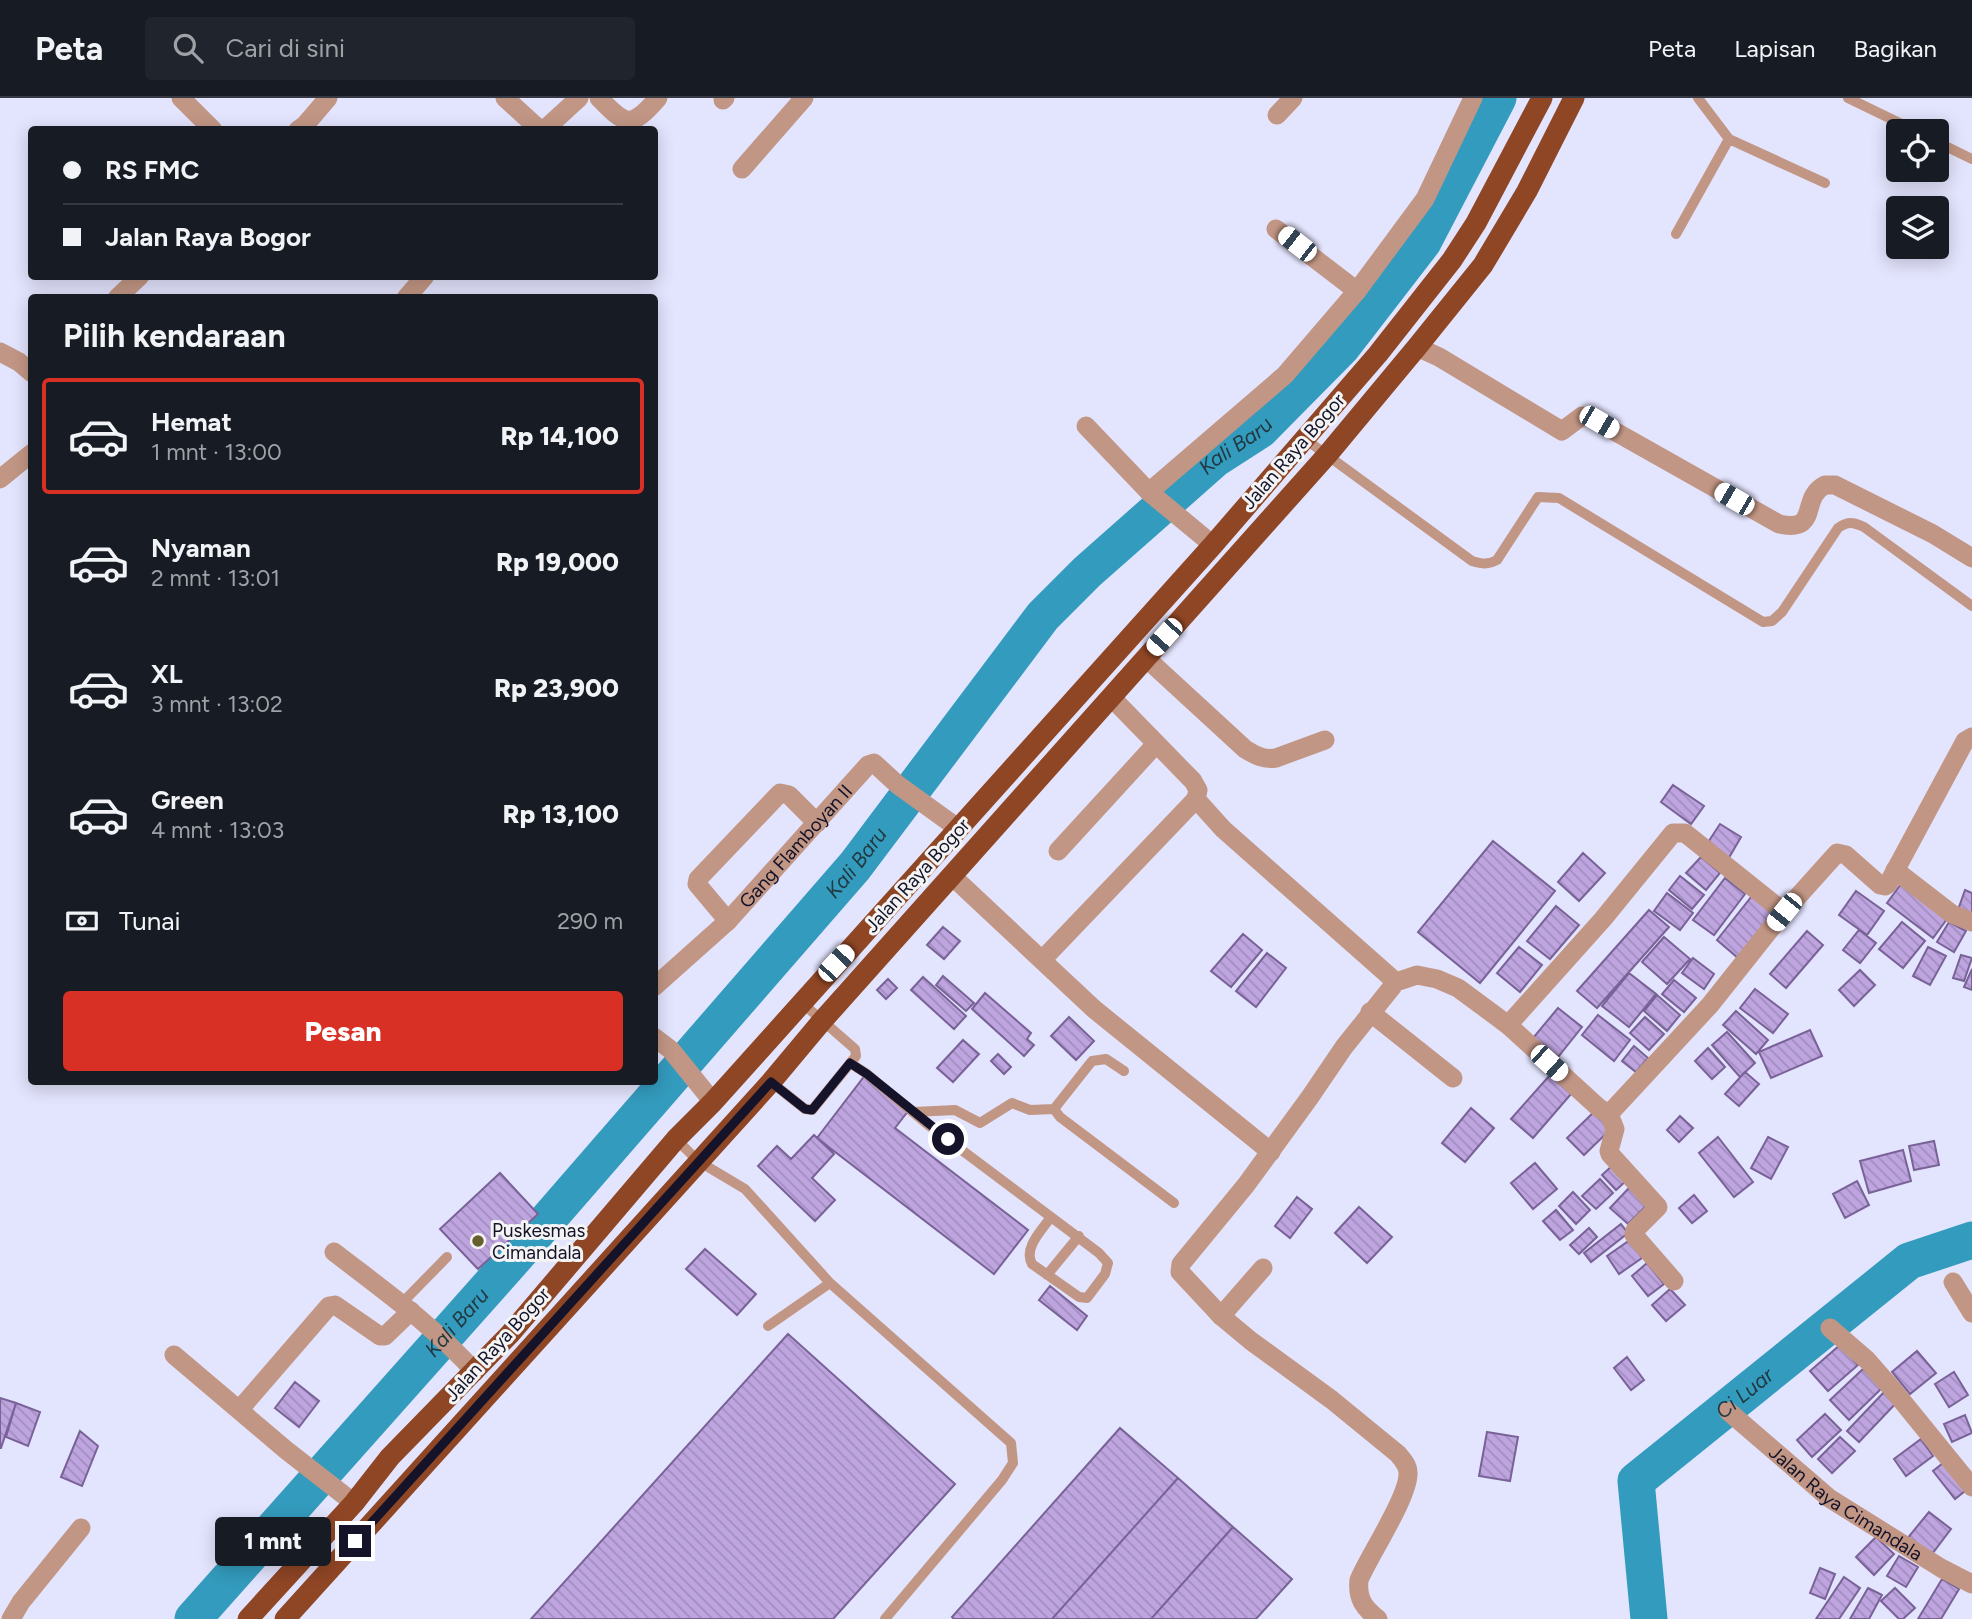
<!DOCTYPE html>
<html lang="id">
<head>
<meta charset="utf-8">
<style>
	body { margin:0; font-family:Figtree,sans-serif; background:#20242c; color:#f1f3f6; height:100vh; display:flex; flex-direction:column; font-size:26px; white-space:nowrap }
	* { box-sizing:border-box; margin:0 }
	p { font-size:23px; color:#9ea1a6 }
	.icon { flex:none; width:38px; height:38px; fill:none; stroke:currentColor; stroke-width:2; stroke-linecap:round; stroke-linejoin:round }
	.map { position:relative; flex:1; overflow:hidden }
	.sheet { position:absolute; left:28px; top:196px; width:630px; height:791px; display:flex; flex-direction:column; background:#171b24; border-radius:7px; box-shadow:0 4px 18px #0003 }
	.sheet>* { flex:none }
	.guide { position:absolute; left:28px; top:28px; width:630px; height:154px; border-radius:7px; box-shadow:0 4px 18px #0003; display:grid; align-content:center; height:154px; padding:0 35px; background:#171b24 }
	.buttons { position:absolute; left:1886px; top:21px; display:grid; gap:14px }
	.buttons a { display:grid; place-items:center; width:63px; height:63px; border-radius:7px; background:#171b24; box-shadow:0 4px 18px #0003; font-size:35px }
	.end { position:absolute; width:32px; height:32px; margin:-16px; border:9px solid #141329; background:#fff; box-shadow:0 0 0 4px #fff }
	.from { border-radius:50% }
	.bubble { position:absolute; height:49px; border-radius:7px; background:#171b24; box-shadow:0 4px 18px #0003; font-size:23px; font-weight:800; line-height:49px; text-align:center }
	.car { position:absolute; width:21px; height:42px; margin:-21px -10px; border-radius:9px; box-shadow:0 0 5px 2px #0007; background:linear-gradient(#fff 24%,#345 0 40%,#fff 0 76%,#345 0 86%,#fff 0) }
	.guide b { display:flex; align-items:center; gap:24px; height:66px; font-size:26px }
	.guide b+b { border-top:2px solid #363941 }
	.guide i { width:18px; height:18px; background:#f1f3f6 }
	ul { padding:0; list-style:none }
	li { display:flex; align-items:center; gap:21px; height:116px; margin:0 14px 10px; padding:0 21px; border:4px solid transparent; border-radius:7px }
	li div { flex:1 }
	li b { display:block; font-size:26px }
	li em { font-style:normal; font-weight:800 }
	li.current { border-color:#d93025 }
	li>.icon { width:63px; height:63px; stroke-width:1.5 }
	h2 { padding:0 35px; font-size:32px; line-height:84px }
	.pay { display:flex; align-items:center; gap:18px; height:77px; padding:0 35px; font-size:26px }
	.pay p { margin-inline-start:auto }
	.action { display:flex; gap:14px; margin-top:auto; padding:14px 35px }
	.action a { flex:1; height:80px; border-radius:7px; background:#d93025; color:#fff; font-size:28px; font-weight:800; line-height:80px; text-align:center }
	header { display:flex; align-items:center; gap:42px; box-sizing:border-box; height:98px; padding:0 35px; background:#171b24; border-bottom:2px solid #363941 }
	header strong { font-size:33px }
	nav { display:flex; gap:38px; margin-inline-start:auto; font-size:24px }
	.search { width:490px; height:63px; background:#20242c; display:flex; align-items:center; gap:18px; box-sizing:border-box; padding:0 24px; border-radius:7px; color:#9ea1a6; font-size:26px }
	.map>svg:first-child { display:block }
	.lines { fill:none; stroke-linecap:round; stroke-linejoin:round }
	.river { stroke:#339bbd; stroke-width:37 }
	.building { fill:url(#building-back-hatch); stroke:#796297; stroke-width:2 }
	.service { stroke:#c29684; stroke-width:10 }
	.minor { stroke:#c29684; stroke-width:19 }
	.trunk { stroke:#8f4625; stroke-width:21 }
	.route { stroke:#141329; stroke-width:9 }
	.poi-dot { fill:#65602d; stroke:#f4f4f4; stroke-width:2.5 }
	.labels { text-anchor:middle; stroke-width:6; stroke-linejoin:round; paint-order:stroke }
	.street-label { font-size:19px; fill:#141329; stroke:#f4f4f4 }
	.poi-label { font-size:19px; fill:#141329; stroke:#f4f4f4; text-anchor:start }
	.water-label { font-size:21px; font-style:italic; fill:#223941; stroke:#f4f4f4 }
</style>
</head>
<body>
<header>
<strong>Peta</strong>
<div class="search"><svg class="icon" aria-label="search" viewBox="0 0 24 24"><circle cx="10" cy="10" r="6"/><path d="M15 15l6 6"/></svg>Cari di sini</div>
<nav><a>Peta</a><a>Lapisan</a><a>Bagikan</a></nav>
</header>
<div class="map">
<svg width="1972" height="1521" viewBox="0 0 1972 1521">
	<defs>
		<pattern id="building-back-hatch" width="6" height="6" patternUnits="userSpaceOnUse" patternTransform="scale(1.75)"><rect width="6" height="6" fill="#bea5df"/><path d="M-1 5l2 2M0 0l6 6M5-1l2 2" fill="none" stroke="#a28dbf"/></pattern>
	</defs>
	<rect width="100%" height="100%" fill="#e3e4fd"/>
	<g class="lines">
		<!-- river -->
		<g class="river">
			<path id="s1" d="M 193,1521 L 517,1157 L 855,768 L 1043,518 L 1087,474 L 1215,361 L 1260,332 L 1342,249 L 1423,144 L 1498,0"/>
			<path id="s2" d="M 1649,1521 L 1636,1383 L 1909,1163 L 1972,1142"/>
		</g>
	</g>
	<!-- building -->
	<path class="building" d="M 1673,687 L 1704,708 L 1691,726 L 1661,704 Z
		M 1720,726 L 1741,739 L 1727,763 L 1705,749 Z
		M 1493,743 L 1555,793 L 1480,885 L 1418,834 Z
		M 1583,755 L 1605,775 L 1579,803 L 1558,784 Z
		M 1701,759 L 1720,775 L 1706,792 L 1686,775 Z
		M 1680,778 L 1704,797 L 1692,811 L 1669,792 Z
		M 1725,780 L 1745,796 L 1714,837 L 1693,822 Z
		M 1901,786 L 1947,821 L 1933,840 L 1887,805 Z
		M 1965,792 L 1972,795 L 1972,817 L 1958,812 Z
		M 1856,793 L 1884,813 L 1867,837 L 1839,817 Z
		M 1667,795 L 1693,815 L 1680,832 L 1654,813 Z
		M 1752,798 L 1773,815 L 1738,860 L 1717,842 Z
		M 1556,808 L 1579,827 L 1550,861 L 1527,843 Z
		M 1649,812 L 1669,829 L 1597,910 L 1577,893 Z
		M 1902,824 L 1925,843 L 1903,870 L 1879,851 Z
		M 1949,824 L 1966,833 L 1954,854 L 1937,844 Z
		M 943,829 L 960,843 L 944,861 L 927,847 Z
		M 1859,832 L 1876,845 L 1860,865 L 1843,852 Z
		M 1807,833 L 1823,847 L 1786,890 L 1770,876 Z
		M 1243,836 L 1262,852 L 1231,889 L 1211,873 Z
		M 1664,839 L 1690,861 L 1667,886 L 1642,864 Z
		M 1519,849 L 1542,867 L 1520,894 L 1497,875 Z
		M 1928,849 L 1946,858 L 1930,887 L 1913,878 Z
		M 1267,855 L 1286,870 L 1256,909 L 1236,893 Z
		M 1961,857 L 1972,860 L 1964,883 L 1953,880 Z
		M 1693,860 L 1714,876 L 1704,891 L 1682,875 Z
		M 1972,871 L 1972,892 L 1964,889 Z
		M 1860,872 L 1875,887 L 1854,908 L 1839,892 Z
		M 1629,875 L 1656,896 L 1629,929 L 1602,908 Z
		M 943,878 L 974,905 L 966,913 L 936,887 Z
		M 923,879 L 966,918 L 954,931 L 911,892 Z
		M 888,881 L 897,890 L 886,901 L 877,892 Z
		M 1674,882 L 1696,900 L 1684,914 L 1662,896 Z
		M 1755,891 L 1788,916 L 1773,935 L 1740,910 Z
		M 985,895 L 1031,935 L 1027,941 L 1034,947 L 1024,958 L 972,911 Z
		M 1657,897 L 1680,917 L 1667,933 L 1644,913 Z
		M 1558,910 L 1582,929 L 1558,959 L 1533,940 Z
		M 1736,913 L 1768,942 L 1756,956 L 1723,927 Z
		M 1598,917 L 1630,942 L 1614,963 L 1582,937 Z
		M 1069,919 L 1094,943 L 1076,962 L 1051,938 Z
		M 1645,919 L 1664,936 L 1649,952 L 1630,935 Z
		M 1810,932 L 1822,958 L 1771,980 L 1759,954 Z
		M 1727,934 L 1755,965 L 1740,979 L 1712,947 Z
		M 963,942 L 979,956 L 953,984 L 937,970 Z
		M 1634,948 L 1648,960 L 1636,974 L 1622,963 Z
		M 1708,950 L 1725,969 L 1712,981 L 1695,963 Z
		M 998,956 L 1011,969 L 1004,976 L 991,963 Z
		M 1745,974 L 1759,986 L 1739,1008 L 1725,996 Z
		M 866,976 L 909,1012 L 895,1030 L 1028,1132 L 994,1176 L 817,1040 Z
		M 1550,977 L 1571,996 L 1533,1040 L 1511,1021 Z
		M 1471,1010 L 1494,1030 L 1465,1064 L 1442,1045 Z
		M 1595,1013 L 1612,1030 L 1584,1057 L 1567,1040 Z
		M 1680,1018 L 1693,1030 L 1679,1044 L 1667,1032 Z
		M 814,1037 L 834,1056 L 812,1080 L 835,1102 L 815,1123 L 758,1068 L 777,1048 L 791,1061 Z
		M 1718,1039 L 1753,1084 L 1734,1099 L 1699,1055 Z
		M 1768,1039 L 1788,1049 L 1771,1081 L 1751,1070 Z
		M 1934,1043 L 1939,1067 L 1914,1072 L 1909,1048 Z
		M 1903,1052 L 1911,1083 L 1869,1095 L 1860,1063 Z
		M 1535,1065 L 1557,1091 L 1533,1111 L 1511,1085 Z
		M 1613,1067 L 1627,1082 L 1616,1092 L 1602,1077 Z
		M 500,1075 L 538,1116 L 478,1171 L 440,1131 Z
		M 1600,1081 L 1613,1095 L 1596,1111 L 1582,1098 Z
		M 1857,1083 L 1869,1107 L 1845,1120 L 1833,1096 Z
		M 1629,1090 L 1647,1107 L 1628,1126 L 1610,1110 Z
		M 1573,1094 L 1590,1112 L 1576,1126 L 1559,1108 Z
		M 1694,1097 L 1707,1113 L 1692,1125 L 1679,1110 Z
		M 1297,1099 L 1312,1111 L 1290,1140 L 1275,1128 Z
		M 1359,1109 L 1392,1139 L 1367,1165 L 1335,1135 Z
		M 1556,1112 L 1573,1132 L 1560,1142 L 1543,1123 Z
		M 1621,1126 L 1628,1135 L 1591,1164 L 1584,1155 Z
		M 1589,1130 L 1597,1139 L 1579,1156 L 1570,1147 Z
		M 1630,1142 L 1642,1160 L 1619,1176 L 1607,1158 Z
		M 705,1151 L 756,1196 L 737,1217 L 686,1171 Z
		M 1647,1165 L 1664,1186 L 1648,1198 L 1632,1178 Z
		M 1050,1188 L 1087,1218 L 1077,1232 L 1039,1202 Z
		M 1670,1191 L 1685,1207 L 1666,1223 L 1652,1207 Z
		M 788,1236 L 955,1386 L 833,1521 L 531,1521 Z
		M 1840,1247 L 1858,1267 L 1828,1293 L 1810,1273 Z
		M 1917,1253 L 1936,1275 L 1910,1296 L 1892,1274 Z
		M 1627,1259 L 1644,1282 L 1631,1292 L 1614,1270 Z
		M 1863,1271 L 1882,1290 L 1849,1322 L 1830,1302 Z
		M 1954,1274 L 1968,1297 L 1949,1309 L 1935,1286 Z
		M 295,1284 L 319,1303 L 299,1329 L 275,1310 Z
		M 1887,1291 L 1899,1302 L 1859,1344 L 1847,1333 Z
		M 0,1300 L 16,1305 L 1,1350 L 0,1350 Z
		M 16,1305 L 40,1314 L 28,1348 L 6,1339 Z
		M 1825,1316 L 1841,1332 L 1812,1359 L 1797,1342 Z
		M 1965,1317 L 1972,1335 L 1952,1344 L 1944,1326 Z
		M 1120,1330 L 1178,1380 L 1052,1521 L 954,1521 L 952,1519 Z
		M 80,1333 L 98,1348 L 82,1388 L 61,1379 Z
		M 1487,1334 L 1518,1339 L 1510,1383 L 1479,1378 Z
		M 1840,1339 L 1855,1353 L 1832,1375 L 1818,1361 Z
		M 1921,1341 L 1933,1358 L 1906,1378 L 1894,1361 Z
		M 1947,1362 L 1970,1389 L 1955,1401 L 1933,1373 Z
		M 1178,1380 L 1233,1429 L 1151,1521 L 1052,1521 Z
		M 1929,1414 L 1951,1431 L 1929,1460 L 1906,1442 Z
		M 1233,1429 L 1292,1481 L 1256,1521 L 1151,1521 Z
		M 1876,1439 L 1894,1456 L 1874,1477 L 1856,1459 Z
		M 1899,1458 L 1918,1469 L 1906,1489 L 1887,1478 Z
		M 1820,1470 L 1835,1476 L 1825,1501 L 1810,1495 Z
		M 1844,1479 L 1860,1490 L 1839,1521 L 1816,1521 Z
		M 1942,1481 L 1959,1491 L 1941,1521 L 1918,1521 Z
		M 1868,1490 L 1882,1497 L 1869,1521 L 1850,1521 Z
		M 1895,1490 L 1915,1510 L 1903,1521 L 1899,1521 L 1881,1503 Z"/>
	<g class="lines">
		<!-- service -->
		<path class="service" d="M 1698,0 L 1729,41 L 1825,85
			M 1848,0 L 1916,33
			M 1937,44 L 1972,61
			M 1676,136 L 1729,41
			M 1305,341 L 1472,463 C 1482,466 1488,467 1497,462 L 1538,399 L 1559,400 L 1763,524 L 1772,523 L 1782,514 L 1838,430 C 1848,423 1853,424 1864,429 L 1972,508
			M 850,965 L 867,976 L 927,1026 L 1099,1155 L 1108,1165 L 1105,1176 L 1087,1200 L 1079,1199 L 1032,1166 C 1023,1150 1042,1132 1051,1119
			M 771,984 L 805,1011 L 812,1012 L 856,958 L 855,951 L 801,904
			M 1054,1011 L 1092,963 L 1106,961 L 1124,973
			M 914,1014 L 955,1012 L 980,1025 L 1012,1005 L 1030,1012 L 1054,1011 L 1060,1019 L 1174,1105
			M 676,1041 L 698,1063 L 745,1091 L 830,1185 L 1011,1345 L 1013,1365 L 1002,1382 L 885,1521
			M 1047,1177 L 1079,1138
			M 401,1206 L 447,1159
			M 768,1228 L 830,1185"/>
		<!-- minor -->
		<g class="minor">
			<path d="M 181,0 L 213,32"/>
			<path d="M 505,0 L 540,32"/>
			<path d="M 599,0 C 626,28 631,31 658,0"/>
			<path d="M 723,2 L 725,0"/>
			<path d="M 1277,17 L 1293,0"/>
			<path d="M 298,32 L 305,27 L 328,0"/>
			<path d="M 544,32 L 579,0"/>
			<path d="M 742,71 L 804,0"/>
			<path d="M 1276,131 L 1357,193"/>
			<path d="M 117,200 L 140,178"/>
			<path d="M 406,200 L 425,178"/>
			<path d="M 1417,249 L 1439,259 L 1562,333 L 1582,318 L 1591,320 L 1779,426 C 1821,435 1799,400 1825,387 L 1835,387 L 1933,436 L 1972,460"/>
			<path d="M 0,254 L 19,264 L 32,275"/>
			<path d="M 1086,328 L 1149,394 L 1213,447"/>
			<path d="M 0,381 L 32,355"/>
			<path d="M 1149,394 L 1285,277 L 1357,193 L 1425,101 L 1473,0"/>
			<path d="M 1146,560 L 1245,651 C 1255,657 1263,662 1276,660 L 1325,642"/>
			<path d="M 1111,599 L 1193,683 L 1198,692 L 1196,701"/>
			<path d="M 1058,753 L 1156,646"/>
			<path d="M 1895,772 L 1952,816 L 1972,824"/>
			<path d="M 952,778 L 1094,911 L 1271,1054"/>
			<path d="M 728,823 L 697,786 L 698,781 L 780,695 L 789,697 L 817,725"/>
			<path d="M 1043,861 L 1196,701 L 1223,731 L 1396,884"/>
			<path id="s3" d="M 654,889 L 728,823 L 868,667 L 874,665 L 898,687 L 959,731"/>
			<path d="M 1370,914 L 1453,980"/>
			<path d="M 1508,927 L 1603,821 L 1673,735 L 1685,735 L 1784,814"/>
			<path d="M 654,939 L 671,952 L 713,1004"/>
			<path d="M 1609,1016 L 1710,907 L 1784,814 L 1837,755 L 1846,757 L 1880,787 L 1885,788 L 1888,786 L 1965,643 L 1972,639"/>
			<path d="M 334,1154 C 383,1192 433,1227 475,1274"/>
			<path d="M 1953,1184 L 1972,1215"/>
			<path d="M 1221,1218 L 1263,1170"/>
			<path d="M 1830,1230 L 1867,1262 L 1894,1293 L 1972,1389"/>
			<path d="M 174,1257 L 286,1352 L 354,1405"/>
			<path d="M 240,1311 L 329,1208 L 335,1207 L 380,1238 L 385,1238 L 411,1213"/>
			<path id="s4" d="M 1728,1313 L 1829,1400 L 1941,1470 L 1972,1486"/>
			<path d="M 11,1521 L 21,1504 L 81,1430"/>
			<path d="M 1378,1521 C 1364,1510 1357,1501 1359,1482 C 1369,1458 1409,1398 1408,1375 C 1408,1367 1403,1362 1398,1356 L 1332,1302 L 1251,1243 L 1221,1218 L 1180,1174 L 1181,1166 L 1246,1087 L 1310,999 L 1344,949 L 1396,884 L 1417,877 L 1437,881 L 1458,890 L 1508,927 L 1599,1010 L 1609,1016 L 1615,1031 L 1609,1053 L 1610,1056 L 1658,1109 L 1635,1132 L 1634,1137 L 1674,1183"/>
		</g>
		<!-- trunk -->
		<path class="trunk" d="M 248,1521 L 354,1405 L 390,1359 L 510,1236 L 676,1041 L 713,1004 L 1213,447 L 1378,256 L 1452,162 L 1476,125 L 1542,0
			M 285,1521 L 771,984 L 822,923 L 1328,356 L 1417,249 L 1483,167 L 1527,93 L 1574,0"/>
	</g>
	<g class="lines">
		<!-- route -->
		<path class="route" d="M 355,1443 L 771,984 L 805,1011 L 812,1012 L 850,965 L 867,976 L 948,1041"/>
	</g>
	<!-- markers -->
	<circle class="poi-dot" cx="478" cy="1143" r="7"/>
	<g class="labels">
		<!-- street labels -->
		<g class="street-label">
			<text transform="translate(1293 353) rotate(-49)" y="7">Jalan Raya Bogor</text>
			<text dy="7" stroke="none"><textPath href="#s3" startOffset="200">Gang Flamboyan II</textPath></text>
			<text transform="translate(917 777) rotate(-48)" y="7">Jalan Raya Bogor</text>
			<text transform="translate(497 1246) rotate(-48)" y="7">Jalan Raya Bogor</text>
			<text dy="7" stroke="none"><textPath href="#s4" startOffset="150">Jalan Raya Cimandala</textPath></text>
		</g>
		<!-- poi labels -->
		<g class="poi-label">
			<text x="492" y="1139">Puskesmas<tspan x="492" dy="22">Cimandala</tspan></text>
		</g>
		<!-- water labels -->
		<g class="water-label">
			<text dy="7" stroke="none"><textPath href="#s1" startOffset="1573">Kali Baru</textPath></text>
			<text dy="7" stroke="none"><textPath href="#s1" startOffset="1006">Kali Baru</textPath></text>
			<text dy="7" stroke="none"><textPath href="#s1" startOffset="397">Kali Baru</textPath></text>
			<text dy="7" stroke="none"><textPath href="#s2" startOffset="278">Ci Luar</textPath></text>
		</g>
	</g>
</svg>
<div class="buttons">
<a><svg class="icon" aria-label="locate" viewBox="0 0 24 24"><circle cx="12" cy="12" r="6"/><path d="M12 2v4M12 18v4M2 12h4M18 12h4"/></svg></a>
<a><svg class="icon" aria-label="layers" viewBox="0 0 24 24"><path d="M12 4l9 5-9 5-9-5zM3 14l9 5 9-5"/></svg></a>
</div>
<i class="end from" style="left:948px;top:1041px"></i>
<i class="end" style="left:355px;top:1443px"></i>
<div class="bubble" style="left:215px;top:1419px;width:116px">1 mnt</div>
<i class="car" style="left:1297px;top:146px;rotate:308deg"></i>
<i class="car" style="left:1599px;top:324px;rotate:120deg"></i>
<i class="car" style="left:1734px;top:401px;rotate:300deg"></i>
<i class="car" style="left:1164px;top:539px;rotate:222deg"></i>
<i class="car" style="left:1784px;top:814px;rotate:219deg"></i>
<i class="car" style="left:836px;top:865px;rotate:43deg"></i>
<i class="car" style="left:1549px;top:965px;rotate:132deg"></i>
<div class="guide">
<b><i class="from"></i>RS FMC</b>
<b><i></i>Jalan Raya Bogor</b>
</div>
<section class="sheet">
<h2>Pilih kendaraan</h2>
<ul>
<li class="current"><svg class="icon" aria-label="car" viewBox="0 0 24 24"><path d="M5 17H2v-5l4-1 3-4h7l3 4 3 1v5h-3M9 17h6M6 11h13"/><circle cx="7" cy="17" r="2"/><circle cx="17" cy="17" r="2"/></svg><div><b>Hemat</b><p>1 mnt · 13:00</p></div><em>Rp 14,100</em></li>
<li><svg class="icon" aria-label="car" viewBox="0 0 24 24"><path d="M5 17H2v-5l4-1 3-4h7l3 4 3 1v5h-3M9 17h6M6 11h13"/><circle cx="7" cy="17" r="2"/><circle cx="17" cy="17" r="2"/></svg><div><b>Nyaman</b><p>2 mnt · 13:01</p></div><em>Rp 19,000</em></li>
<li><svg class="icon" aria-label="car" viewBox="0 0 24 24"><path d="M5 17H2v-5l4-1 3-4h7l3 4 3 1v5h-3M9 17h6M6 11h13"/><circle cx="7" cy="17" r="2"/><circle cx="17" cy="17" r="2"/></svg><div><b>XL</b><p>3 mnt · 13:02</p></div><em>Rp 23,900</em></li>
<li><svg class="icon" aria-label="car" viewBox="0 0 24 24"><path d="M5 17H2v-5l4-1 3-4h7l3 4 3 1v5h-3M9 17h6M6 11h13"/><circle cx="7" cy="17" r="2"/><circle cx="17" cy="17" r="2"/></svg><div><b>Green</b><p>4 mnt · 13:03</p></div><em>Rp 13,100</em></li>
</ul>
<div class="pay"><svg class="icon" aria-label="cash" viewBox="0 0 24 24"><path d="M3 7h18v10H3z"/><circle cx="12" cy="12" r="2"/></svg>Tunai<p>290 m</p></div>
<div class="action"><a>Pesan</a></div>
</section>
</div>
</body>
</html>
